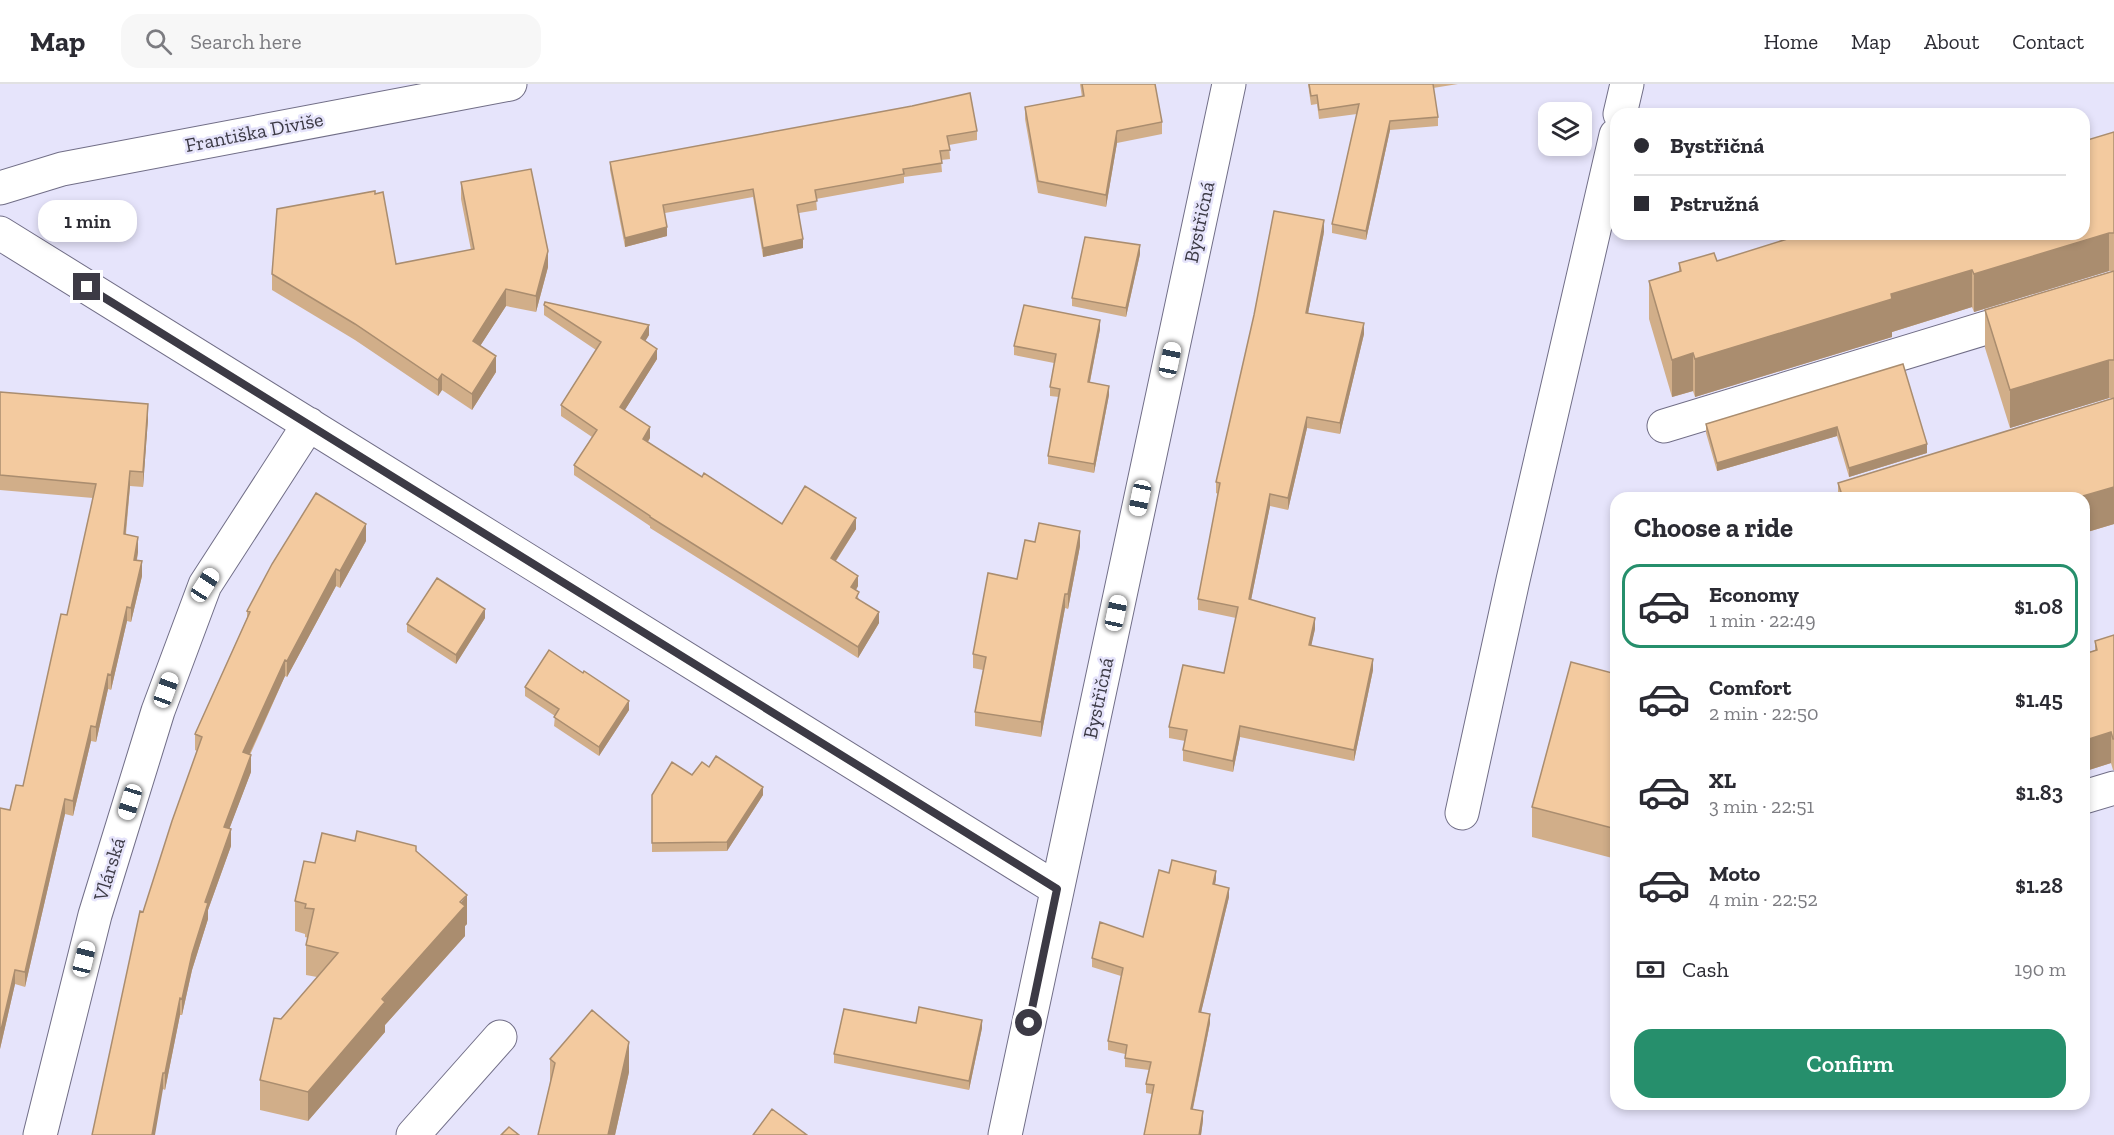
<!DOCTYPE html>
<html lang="en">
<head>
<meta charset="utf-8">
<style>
	body { margin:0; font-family:"Zilla Slab",serif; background:#f7f7f7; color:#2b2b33; height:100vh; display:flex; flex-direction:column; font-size:22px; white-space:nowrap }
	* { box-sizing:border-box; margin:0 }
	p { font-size:20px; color:#7c7c81 }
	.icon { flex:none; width:33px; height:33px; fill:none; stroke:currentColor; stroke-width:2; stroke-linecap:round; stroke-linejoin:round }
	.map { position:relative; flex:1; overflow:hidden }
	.drawer { position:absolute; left:1610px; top:408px; width:480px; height:618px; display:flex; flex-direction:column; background:#fff; border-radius:18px; box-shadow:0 3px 9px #0003 }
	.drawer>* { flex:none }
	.top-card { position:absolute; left:1610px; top:24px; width:480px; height:132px; border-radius:18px; box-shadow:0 3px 9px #0003; display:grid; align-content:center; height:132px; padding:0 24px; background:#fff }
	.buttons { position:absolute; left:1538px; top:18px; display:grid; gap:12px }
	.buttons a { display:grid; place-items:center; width:54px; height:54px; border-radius:12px; background:#fff; box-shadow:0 3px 9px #0003; font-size:30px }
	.end { position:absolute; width:27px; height:27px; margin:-14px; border:8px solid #3c3a45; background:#fff; box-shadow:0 0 0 3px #fff }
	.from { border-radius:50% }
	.bubble { position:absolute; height:42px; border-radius:18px; background:#fff; box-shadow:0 3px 9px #0003; font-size:20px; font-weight:600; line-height:42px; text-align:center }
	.car { position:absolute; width:18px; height:36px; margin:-18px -9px; border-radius:8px; box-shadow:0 0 4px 2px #0007; background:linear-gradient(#fff 24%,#345 0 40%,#fff 0 76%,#345 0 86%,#fff 0) }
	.top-card b { display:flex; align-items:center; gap:21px; height:57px; font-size:22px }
	.top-card b+b { border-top:2px solid #e1e1e2 }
	.top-card i { width:15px; height:15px; background:#2b2b33 }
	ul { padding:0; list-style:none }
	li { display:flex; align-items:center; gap:18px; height:84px; margin:0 12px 9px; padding:0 12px; border:3px solid transparent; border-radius:18px }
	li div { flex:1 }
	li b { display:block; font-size:22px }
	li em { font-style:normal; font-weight:600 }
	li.active { border-color:#268f6c }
	li>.icon { width:54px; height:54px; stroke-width:1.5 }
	h2 { padding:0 24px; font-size:27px; line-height:72px }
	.pay { display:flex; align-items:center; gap:15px; height:66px; padding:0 24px; font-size:22px }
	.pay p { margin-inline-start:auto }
	.button { display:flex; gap:12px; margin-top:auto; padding:12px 24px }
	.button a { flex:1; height:69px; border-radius:18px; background:#268f6c; color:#fff; font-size:24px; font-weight:600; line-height:69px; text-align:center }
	header { display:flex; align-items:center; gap:36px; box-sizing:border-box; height:84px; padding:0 30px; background:#fff; border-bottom:2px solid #e1e1e2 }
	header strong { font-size:28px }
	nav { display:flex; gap:33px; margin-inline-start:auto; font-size:21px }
	.search { width:420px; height:54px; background:#f7f7f7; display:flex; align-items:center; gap:15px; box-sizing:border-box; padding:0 21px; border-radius:18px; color:#7c7c81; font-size:22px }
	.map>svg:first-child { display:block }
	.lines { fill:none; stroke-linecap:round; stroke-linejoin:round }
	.minor-casing { stroke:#716e87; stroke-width:35 }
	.minor { stroke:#fff; stroke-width:33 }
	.wall { fill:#d1ae89 }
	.shaded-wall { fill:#aa8d6f }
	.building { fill:#f3ca9f; stroke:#aa8d6f; stroke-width:1.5 }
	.route { stroke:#3c3a45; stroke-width:8 }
	.labels { text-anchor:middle; stroke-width:5; stroke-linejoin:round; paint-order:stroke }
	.street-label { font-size:20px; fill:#3c3a45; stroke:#e6e4fb }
</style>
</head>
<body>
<header>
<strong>Map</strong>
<div class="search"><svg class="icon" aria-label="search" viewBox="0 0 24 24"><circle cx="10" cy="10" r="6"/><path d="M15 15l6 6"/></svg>Search here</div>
<nav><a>Home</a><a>Map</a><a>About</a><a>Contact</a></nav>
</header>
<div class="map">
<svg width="2114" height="1051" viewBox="0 0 2114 1051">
	<rect width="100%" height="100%" fill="#e6e4fb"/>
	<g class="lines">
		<defs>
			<path id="minor" d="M 1620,30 L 1627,0
				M 0,104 L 62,85 L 510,0
				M 0,149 L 1057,805
				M 1664,342 L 2114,205
				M 2084,713 L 2114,704
				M 1462,729 L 1513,496 L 1616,51
				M 40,1051 L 95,831 L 158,627 L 205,501 L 309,340
				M 413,1051 L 500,953
				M 1005,1051 L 1229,0"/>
		</defs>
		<!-- minor casing -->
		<use href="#minor" class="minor-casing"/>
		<!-- minor -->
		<use href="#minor" class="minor"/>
	</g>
	<!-- wall -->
	<path class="wall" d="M 1080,0 L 1155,0 L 1162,38 L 1162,50 L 1117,59 L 1106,123 L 1038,109 L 1025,35 L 1025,23 L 1082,13 Z
		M 1308,0 L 1458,0 L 1433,4 L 1438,33 L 1438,42 L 1390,46 L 1366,156 L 1332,149 L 1332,140 L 1357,30 L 1319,35 L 1317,20 L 1311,21 Z
		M 977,47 L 977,56 L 949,61 L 950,75 L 941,76 L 942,88 L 904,93 L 904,99 L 816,115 L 817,126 L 799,129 L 803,164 L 763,173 L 753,113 L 665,129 L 667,152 L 625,163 L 610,86 L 610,78 Z
		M 2114,48 L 2114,314 L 2109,314 L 2010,344 L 1985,264 L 1985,226 L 2114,187 L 2109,187 L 1974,228 L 1972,223 L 1892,248 L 1892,253 L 1695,313 L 1693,307 L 1672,313 L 1649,235 L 1649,197 L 1679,188 L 1679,179 L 1717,177 L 1798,152 L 1798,150 L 2084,150 Z
		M 461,98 L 548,183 L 536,228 L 506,222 L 480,262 L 496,288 L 472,326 L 442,306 L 438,312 L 355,256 L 272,206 L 272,190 L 396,180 L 471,166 L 461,115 Z
		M 1324,148 L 1308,229 L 1364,250 L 1340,350 L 1307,344 L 1288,426 L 1270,422 L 1251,516 L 1315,545 L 1311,561 L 1373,586 L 1354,677 L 1240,653 L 1233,688 L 1183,677 L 1183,666 L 1185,657 L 1169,654 L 1169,643 L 1224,589 L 1236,534 L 1198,526 L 1198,515 L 1218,410 L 1216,409 L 1216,398 Z
		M 1140,170 L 1126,233 L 1072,222 L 1072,214 Z
		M 544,221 L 649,251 L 645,257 L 657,275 L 624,327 L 650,354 L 648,358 L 702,393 L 782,440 L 856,445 L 836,477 L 858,502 L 856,506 L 859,516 L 879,539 L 858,574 L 650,444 L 650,442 L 574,391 L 574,381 L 592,353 L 561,332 L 561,321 L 596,266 L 544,231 Z
		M 1100,245 L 1090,298 L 1109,311 L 1094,389 L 1048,380 L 1048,372 L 1059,313 L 1050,312 L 1050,303 L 1054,279 L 1014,271 L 1014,262 Z
		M 1903,280 L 1927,369 L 1849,393 L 1837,352 L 1717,387 L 1706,349 L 1706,340 Z
		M 0,308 L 148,335 L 143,403 L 130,402 L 126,450 L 138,468 L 137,476 L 142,492 L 131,538 L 127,537 L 111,606 L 108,605 L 96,658 L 91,657 L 73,732 L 65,730 L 25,903 L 15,900 L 0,965 L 0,724 L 10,726 L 23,702 L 67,531 L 93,414 L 0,406 Z
		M 2114,314 L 2114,440 L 2084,449 L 2084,414 L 1838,414 L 1838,399 Z
		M 366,457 L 340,504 L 336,502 L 287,593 L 285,592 L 250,671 L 251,688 L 229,745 L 231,762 L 208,826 L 208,835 L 192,886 L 182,931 L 180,931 L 165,1006 L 163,1005 L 143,828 L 197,667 L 195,666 L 195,650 L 247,534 L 247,527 Z
		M 1035,458 L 1080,462 L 1068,525 L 1065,524 L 1041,653 L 975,642 L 975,628 L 983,586 L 973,584 L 973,570 L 1017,495 Z
		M 485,534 L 456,580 L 407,548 L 407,540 Z
		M 2114,551 L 2114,686 L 2113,686 L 2111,679 L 2089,686 L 2084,669 L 2084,570 L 2095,566 L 2095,557 Z
		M 583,589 L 629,626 L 599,672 L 554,642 L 555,632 L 525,612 L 525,603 Z
		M 1616,590 L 1616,775 L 1532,753 L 1532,723 Z
		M 709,683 L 763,711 L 727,767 L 652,768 L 652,711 Z
		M 416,767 L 467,840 L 465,842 L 465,852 L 385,941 L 385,948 L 308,1037 L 260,1026 L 260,996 L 281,935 L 317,893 L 306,891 L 306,861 L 308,854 L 305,853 L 305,850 L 295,847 L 295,817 L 315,779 Z
		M 1169,789 L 1216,795 L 1215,801 L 1229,813 L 1201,928 L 1210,939 L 1193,1025 L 1203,1036 L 1201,1051 L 1144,1051 L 1152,1010 L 1146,1009 L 1146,1000 L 1149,986 L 1125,983 L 1125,970 L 1108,966 L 1108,957 L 1121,892 L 1092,883 L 1092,874 L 1143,853 Z
		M 916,939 L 982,944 L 969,1006 L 834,979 L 834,970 Z
		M 550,975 L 629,988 L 615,1051 L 538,1051 L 550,1000 Z"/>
	<!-- shaded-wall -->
	<path class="shaded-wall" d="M 1390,37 L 1390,46 L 1366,156 L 1366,147 Z
		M 1117,47 L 1117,59 L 1106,123 L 1106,111 Z
		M 1324,136 L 1324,148 L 1306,240 L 1306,229 Z
		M 667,143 L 667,152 L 625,163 L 625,154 Z
		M 2109,149 L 2109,187 L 1974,228 L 1974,190 Z
		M 803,155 L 803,164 L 763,173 L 763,164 Z
		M 1140,161 L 1140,170 L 1126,233 L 1126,224 Z
		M 548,167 L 548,183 L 536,228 L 536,212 Z
		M 1972,186 L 1972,223 L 1892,248 L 1892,253 L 1695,313 L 1695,275 L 1891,210 Z
		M 506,205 L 506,222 L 473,273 L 473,257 Z
		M 1100,236 L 1100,245 L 1088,307 L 1088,298 Z
		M 1364,239 L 1364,250 L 1340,350 L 1340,339 Z
		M 649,241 L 649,251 L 641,264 L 641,254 Z
		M 657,265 L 657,275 L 620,334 L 620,323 Z
		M 1693,269 L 1693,307 L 1672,313 L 1672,276 Z
		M 496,272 L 496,288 L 472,326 L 472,310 Z
		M 2109,276 L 2109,314 L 2010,344 L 2010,306 Z
		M 442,290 L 442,306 L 438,312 L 438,296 Z
		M 1109,302 L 1109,311 L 1094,389 L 1094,380 Z
		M 148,320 L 148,335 L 143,403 L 143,388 Z
		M 1307,333 L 1307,344 L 1288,426 L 1288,414 Z
		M 650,343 L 650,354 L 643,365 L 643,355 Z
		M 1837,343 L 1837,352 L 1717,387 L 1717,379 Z
		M 1927,360 L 1927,369 L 1849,393 L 1849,384 Z
		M 130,387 L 130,402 L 124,465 L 124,450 Z
		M 2114,403 L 2114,440 L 2084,449 L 2084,414 L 2076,414 Z
		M 1270,410 L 1270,422 L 1249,526 L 1249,515 Z
		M 856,434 L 856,445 L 831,484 L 831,474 Z
		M 366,440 L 366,457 L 340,504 L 340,487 Z
		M 1080,447 L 1080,462 L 1068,525 L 1068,510 Z
		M 138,453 L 138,468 L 134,490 L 134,476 Z
		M 142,477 L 142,492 L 131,538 L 131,524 Z
		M 336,485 L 336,502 L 287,593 L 287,577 Z
		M 858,492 L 858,502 L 851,514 L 851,503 Z
		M 1065,510 L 1065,524 L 1041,653 L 1041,638 Z
		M 127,523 L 127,537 L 111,606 L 111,591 Z
		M 485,525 L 485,534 L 456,580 L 456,571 Z
		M 879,528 L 879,539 L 858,574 L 858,563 Z
		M 1315,534 L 1315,545 L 1309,572 L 1309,561 Z
		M 1373,575 L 1373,586 L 1354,677 L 1354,666 Z
		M 285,576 L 285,592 L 243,684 L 243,668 Z
		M 108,590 L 108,605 L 96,658 L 96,643 Z
		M 629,617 L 629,626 L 599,672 L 599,663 Z
		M 91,642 L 91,657 L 73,732 L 73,717 Z
		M 1240,642 L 1240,653 L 1233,688 L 1233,677 Z
		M 2111,648 L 2111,679 L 2089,686 L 2089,655 Z
		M 251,671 L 251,688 L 224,759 L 224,743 Z
		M 763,703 L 763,711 L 727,767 L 727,758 Z
		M 65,715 L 65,730 L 25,903 L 25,888 Z
		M 231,745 L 231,762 L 208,826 L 208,835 L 192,886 L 182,931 L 182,915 L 192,870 L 205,818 Z
		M 1216,787 L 1216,795 L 1213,809 L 1213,800 Z
		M 1229,804 L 1229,813 L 1199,937 L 1199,928 Z
		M 467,811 L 467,840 L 465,842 L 465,852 L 385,941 L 385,948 L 308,1037 L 308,1008 Z
		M 15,886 L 15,900 L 0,965 L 0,950 Z
		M 180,914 L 180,931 L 165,1006 L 165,989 Z
		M 1210,930 L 1210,939 L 1191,1033 L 1191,1025 Z
		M 982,936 L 982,944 L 969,1006 L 969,997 Z
		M 629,958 L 629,988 L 615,1051 L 608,1051 Z
		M 163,989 L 163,1005 L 155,1051 L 152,1051 Z
		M 1203,1027 L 1203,1036 L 1201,1051 L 1199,1051 Z"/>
	<!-- building -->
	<path class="building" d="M 1082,0 L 1155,0 L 1162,38 L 1117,47 L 1106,111 L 1038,97 L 1025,23 L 1084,12 Z
		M 1309,0 L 1433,0 L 1438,33 L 1390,37 L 1366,147 L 1332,140 L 1359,20 L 1319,26 L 1317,11 L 1311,12 Z
		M 970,9 L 977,47 L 947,52 L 950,66 L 940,67 L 942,79 L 903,85 L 904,90 L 815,106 L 817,117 L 797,121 L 803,155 L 763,164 L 753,105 L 663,121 L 667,143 L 625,154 L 610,78 L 912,22 Z
		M 2114,48 L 2114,149 L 2109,149 L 1974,190 L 1972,186 L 1891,210 L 1892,215 L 1695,275 L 1693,269 L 1672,276 L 1649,197 L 1681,187 L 1679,179 L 1714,169 L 1717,177 L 1800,151 L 1800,150 L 2084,150 L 2084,57 Z
		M 531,85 L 548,167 L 536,212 L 506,205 L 473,257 L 496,272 L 472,310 L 442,290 L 438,296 L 355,240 L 272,190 L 277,125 L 375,107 L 375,110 L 383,108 L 396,180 L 474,165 L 461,98 Z
		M 1274,127 L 1324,136 L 1306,229 L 1364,239 L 1340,339 L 1307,333 L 1288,414 L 1270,410 L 1249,515 L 1315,534 L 1309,561 L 1373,575 L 1354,666 L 1240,642 L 1233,677 L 1183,666 L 1187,646 L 1169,643 L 1183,581 L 1224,589 L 1238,523 L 1198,515 L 1220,399 L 1216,398 L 1254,231 Z
		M 1085,153 L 1140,161 L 1126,224 L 1072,214 Z
		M 2114,187 L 2114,276 L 2109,276 L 2010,306 L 1985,226 Z
		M 545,218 L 649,241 L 641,254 L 657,265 L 620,323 L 650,343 L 643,355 L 702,393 L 704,389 L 782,440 L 805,402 L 856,434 L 831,474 L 858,492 L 851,503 L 859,508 L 856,514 L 879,528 L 858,563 L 650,433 L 650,432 L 574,381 L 597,346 L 561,321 L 601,258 L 544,221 Z
		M 1024,221 L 1100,236 L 1088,298 L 1109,302 L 1094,380 L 1048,372 L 1060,305 L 1050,303 L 1056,270 L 1014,262 Z
		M 1903,280 L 1927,360 L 1849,384 L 1837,343 L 1717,379 L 1706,340 Z
		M 0,308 L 148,320 L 143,388 L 130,387 L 124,450 L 138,453 L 134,476 L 142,477 L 131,524 L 127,523 L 111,591 L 108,590 L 96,643 L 91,642 L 73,717 L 65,715 L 25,888 L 15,886 L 0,950 L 0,724 L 10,726 L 16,701 L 23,702 L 61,530 L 67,531 L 96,400 L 0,391 Z
		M 2114,314 L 2114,403 L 2076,414 L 1843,414 L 1838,399 Z
		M 316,409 L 366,440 L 340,487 L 336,485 L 287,577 L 285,576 L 243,668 L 251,671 L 224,743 L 231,745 L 205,818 L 208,819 L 192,870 L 182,915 L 180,914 L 165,989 L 163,989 L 152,1051 L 92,1051 L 140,827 L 143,828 L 172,737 L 202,653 L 195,650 L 250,528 L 247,527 L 272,480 Z
		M 1039,439 L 1080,447 L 1068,510 L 1065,510 L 1041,638 L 975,628 L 986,573 L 973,570 L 988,489 L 1017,495 L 1025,456 L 1035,458 Z
		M 437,494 L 485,525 L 456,571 L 407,540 Z
		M 2114,551 L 2114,655 L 2113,655 L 2111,648 L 2089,655 L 2084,637 L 2084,570 L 2097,566 L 2095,557 Z
		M 549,566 L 583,589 L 584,587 L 629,617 L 599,663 L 554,633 L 559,625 L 525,603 Z
		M 1571,578 L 1616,590 L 1616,745 L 1532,723 Z
		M 716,672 L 763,703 L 727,758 L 652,759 L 652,711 L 672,678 L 692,691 L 702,678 L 709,683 Z
		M 357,747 L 416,762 L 416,767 L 467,811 L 460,818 L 465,822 L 382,915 L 385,918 L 308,1008 L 260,996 L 274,934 L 281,935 L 338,869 L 306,861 L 314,825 L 305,824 L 306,820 L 295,817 L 304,777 L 315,779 L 322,749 L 355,757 Z
		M 1172,776 L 1216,787 L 1213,800 L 1229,804 L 1199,928 L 1210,930 L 1191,1025 L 1203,1027 L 1199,1051 L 1144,1051 L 1154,1001 L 1146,1000 L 1151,978 L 1125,974 L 1127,961 L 1108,957 L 1123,884 L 1092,874 L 1100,838 L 1143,853 L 1159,786 L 1169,789 Z
		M 919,923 L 982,936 L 969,997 L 834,970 L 844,925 L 916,939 Z
		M 592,926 L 629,958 L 608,1051 L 538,1051 L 555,979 L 550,975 Z
		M 772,1025 L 807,1051 L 753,1051 Z
		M 509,1043 L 519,1051 L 501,1051 Z"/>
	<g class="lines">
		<!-- route -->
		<path class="route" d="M 87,203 L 1057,805 L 1029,939"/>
	</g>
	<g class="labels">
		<!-- street labels -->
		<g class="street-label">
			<text transform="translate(254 48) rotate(-11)" y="7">Františka Diviše</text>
			<text transform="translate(1199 138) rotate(-78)" y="7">Bystřičná</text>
			<text transform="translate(1098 614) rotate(-78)" y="7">Bystřičná</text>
			<text transform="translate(109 785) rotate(-73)" y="7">Vlárská</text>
		</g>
	</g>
</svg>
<div class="buttons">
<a><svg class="icon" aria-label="layers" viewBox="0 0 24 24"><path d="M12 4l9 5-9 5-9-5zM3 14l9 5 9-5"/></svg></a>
</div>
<i class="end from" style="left:1029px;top:939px"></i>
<i class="end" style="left:87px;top:203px"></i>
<div class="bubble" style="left:38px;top:116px;width:99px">1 min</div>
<i class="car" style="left:1170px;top:276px;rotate:12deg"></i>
<i class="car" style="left:1140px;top:414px;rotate:192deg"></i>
<i class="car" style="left:205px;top:501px;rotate:33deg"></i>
<i class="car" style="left:1116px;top:529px;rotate:12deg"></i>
<i class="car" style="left:166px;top:606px;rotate:20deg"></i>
<i class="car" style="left:130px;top:718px;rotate:197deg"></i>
<i class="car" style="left:84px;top:875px;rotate:14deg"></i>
<div class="top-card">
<b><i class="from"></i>Bystřičná</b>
<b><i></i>Pstružná</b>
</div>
<section class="drawer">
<h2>Choose a ride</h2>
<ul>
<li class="active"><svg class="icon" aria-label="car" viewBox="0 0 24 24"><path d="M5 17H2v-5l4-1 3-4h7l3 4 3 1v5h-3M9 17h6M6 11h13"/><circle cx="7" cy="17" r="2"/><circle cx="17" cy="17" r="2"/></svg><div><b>Economy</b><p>1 min · 22:49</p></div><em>$1.08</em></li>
<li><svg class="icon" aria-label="car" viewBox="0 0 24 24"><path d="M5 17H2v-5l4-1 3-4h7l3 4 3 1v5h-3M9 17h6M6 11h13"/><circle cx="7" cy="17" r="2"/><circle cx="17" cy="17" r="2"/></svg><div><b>Comfort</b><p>2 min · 22:50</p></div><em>$1.45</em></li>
<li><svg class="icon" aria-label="car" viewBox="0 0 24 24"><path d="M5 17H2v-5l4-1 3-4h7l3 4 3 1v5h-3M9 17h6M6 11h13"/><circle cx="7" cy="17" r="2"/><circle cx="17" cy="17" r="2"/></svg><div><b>XL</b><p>3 min · 22:51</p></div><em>$1.83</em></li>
<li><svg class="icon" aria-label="car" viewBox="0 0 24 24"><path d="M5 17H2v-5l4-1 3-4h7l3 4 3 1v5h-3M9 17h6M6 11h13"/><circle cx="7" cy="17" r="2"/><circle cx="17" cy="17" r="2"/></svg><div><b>Moto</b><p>4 min · 22:52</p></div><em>$1.28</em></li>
</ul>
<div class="pay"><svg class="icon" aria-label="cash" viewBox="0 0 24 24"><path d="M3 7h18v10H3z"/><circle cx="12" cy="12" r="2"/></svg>Cash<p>190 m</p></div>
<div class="button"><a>Confirm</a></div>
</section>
</div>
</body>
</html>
